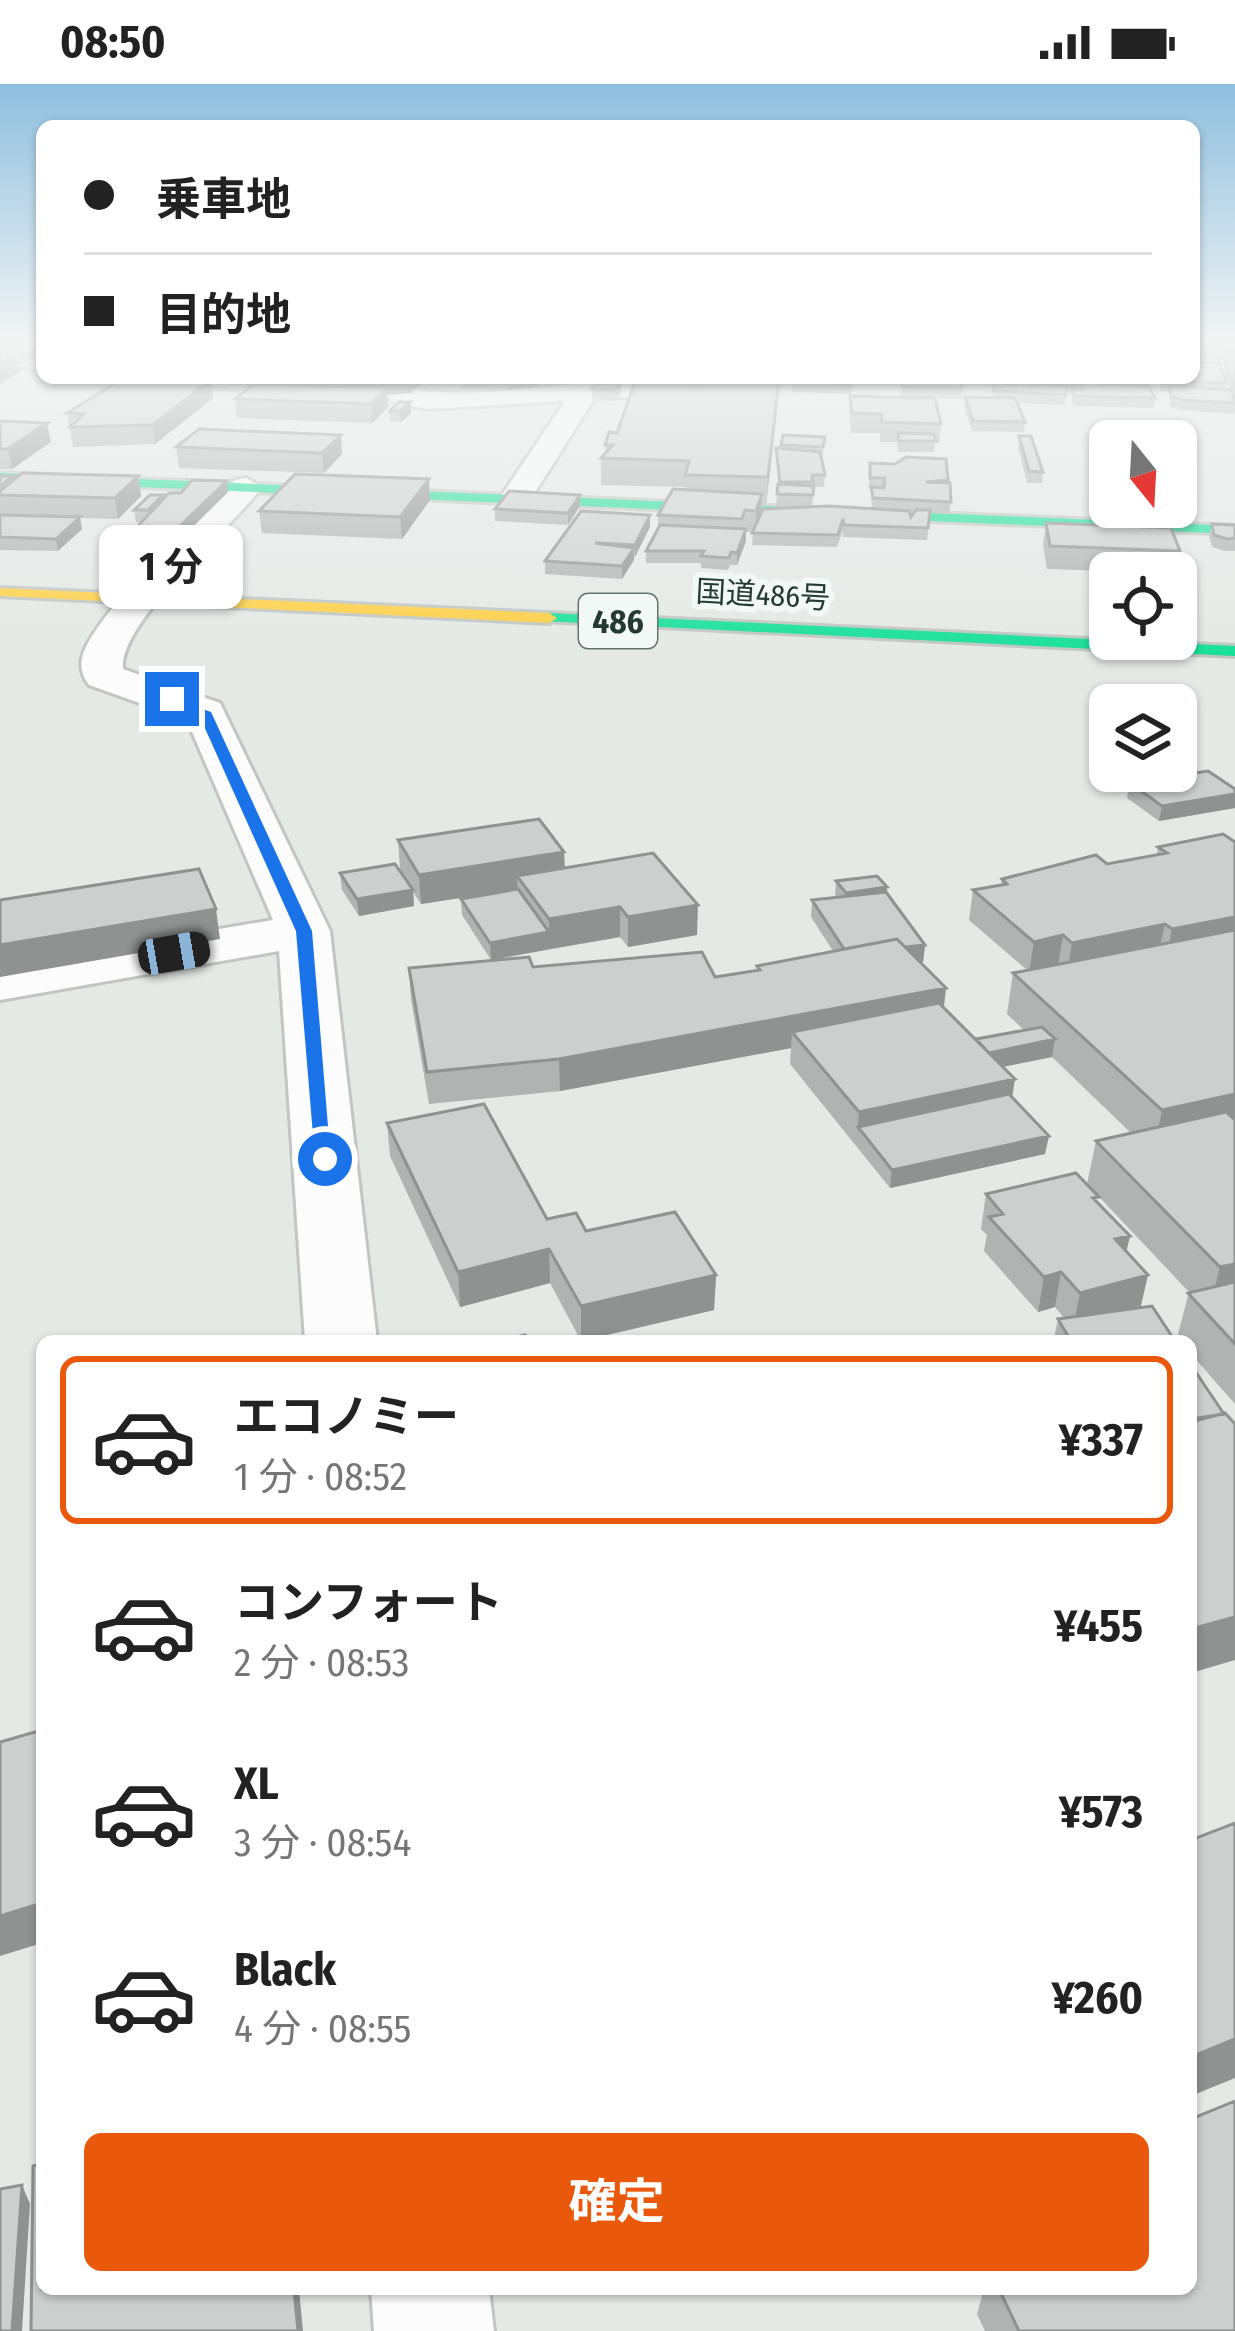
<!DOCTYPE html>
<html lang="ja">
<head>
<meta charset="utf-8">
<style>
	body { margin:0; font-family:"Fira Sans Condensed","Noto Sans JP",sans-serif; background:#f6f6f6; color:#222; height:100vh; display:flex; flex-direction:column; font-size:45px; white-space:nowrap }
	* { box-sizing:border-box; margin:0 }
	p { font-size:39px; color:#767676 }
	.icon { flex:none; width:66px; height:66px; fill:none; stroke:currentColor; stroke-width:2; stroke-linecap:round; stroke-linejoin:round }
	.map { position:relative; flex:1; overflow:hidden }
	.drawer { position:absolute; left:36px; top:1251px; width:1161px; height:960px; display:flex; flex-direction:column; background:#fff; border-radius:18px; box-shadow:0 3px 9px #0004 }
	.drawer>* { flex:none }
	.guide { position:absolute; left:36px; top:36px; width:1164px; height:264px; border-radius:18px; box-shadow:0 3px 9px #0004; display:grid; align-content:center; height:264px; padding:0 48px; background:#fff }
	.needle { width:78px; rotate:162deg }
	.fabs { position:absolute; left:1089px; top:336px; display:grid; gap:24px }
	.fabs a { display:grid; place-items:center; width:108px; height:108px; border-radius:18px; background:#fff; box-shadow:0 3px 9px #0004; font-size:60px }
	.end { position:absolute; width:54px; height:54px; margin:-27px; border:15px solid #1a73e8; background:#fff; box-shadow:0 0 0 6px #fff }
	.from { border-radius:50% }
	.bubble { position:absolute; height:84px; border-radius:18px; background:#fff; box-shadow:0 3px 9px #0004; font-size:39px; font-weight:700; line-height:84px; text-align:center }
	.car { position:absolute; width:36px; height:72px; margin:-36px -18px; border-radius:15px; box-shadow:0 0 9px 3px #0007; background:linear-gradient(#222 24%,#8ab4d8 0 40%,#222 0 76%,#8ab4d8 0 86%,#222 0) }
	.guide b { display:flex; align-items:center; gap:42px; height:114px; font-size:45px }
	.guide b+b { border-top:3px solid #e0e0e0 }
	.guide i { width:30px; height:30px; background:#222 }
	ul { padding:21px 0 0; list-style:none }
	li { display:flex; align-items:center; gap:36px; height:168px; margin:0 24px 18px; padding:0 24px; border:6px solid transparent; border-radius:18px }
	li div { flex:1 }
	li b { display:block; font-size:45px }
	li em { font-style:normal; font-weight:700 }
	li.on { border-color:#ea580c }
	li>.icon { width:108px; height:108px; stroke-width:1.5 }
	.primary-button { display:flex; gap:24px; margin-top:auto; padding:24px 48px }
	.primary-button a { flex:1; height:138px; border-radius:18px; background:#ea580c; color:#fff; font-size:48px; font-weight:700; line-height:138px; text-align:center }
	.status { display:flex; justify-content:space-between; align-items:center; height:84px; padding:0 60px; background:#fff; direction:ltr }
	.status svg { height:33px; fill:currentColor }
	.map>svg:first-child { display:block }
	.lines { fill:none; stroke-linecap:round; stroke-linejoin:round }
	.stream { fill:#a9d0d2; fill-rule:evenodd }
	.street-casing { stroke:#c1c6c3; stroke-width:6 }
	.fast-casing { stroke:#c0c6c3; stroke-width:6 }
	.slow-casing { stroke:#c0c6c3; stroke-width:6 }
	.street { fill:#fbfcfb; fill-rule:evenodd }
	.fast { fill:#16e098; fill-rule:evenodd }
	.slow { fill:#ffcf43; fill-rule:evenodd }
	.wall { fill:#afb3b1 }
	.shaded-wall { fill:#8e9290 }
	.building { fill:#cbd0ce; stroke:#8e9290; stroke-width:3 }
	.route { fill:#1a73e8 }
	.labels { text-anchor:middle; stroke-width:12; stroke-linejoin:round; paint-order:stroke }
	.far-street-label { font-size:30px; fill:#243a32; stroke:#f2f8f5 }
	.shield { fill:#f2f8f5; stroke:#62736c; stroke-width:3 }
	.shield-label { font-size:33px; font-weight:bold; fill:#243a32 }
</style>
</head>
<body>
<div class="status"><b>08:50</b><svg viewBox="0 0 49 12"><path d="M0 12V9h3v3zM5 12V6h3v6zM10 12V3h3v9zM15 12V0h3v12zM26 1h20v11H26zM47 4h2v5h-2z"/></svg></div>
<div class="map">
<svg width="1235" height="2247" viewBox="0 0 1235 2247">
	<rect width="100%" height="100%" fill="#e4e9e6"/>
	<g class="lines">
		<!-- stream -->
		<path class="stream" d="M 0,281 L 42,283 L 42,289 L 0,287 Z
			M 112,294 L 148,294 L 287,311 L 282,314 Z
			M 674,294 L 728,294 L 662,301 L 657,298 Z"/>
		<defs>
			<path id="street" d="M 1194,275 L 1235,278 L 1235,294 L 1194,291 Z
				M 581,294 L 607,294 L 604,298 L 789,294 L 776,302 L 594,315 L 527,421 L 516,424 L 500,414 L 565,317 L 428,325 L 391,317 L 387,311 L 400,303 C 457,315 519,305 577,300 Z
				M 246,394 L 262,403 C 232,444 119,537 123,585 L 220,619 L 330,847 L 377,1257 L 305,1257 L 279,867 L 0,916 L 0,882 L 273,836 L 187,636 L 89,601 C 83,593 80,584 82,574 C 91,533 201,431 235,396 Z
				M 371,2205 L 489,2205 L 494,2247 L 374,2247 Z"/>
			<path id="fast" d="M 0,389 L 1235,442 L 1235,450 L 0,397 Z
				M 549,529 L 1235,562 L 1235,572 L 544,537 L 544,531 Z"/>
			<path id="slow" d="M 0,504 L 549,529 L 557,534 L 549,539 L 0,512 Z"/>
		</defs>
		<!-- street casing -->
		<use href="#street" class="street-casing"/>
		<!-- fast casing -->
		<use href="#fast" class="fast-casing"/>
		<!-- slow casing -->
		<use href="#slow" class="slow-casing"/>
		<!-- street -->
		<use href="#street" class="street"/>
		<!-- fast -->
		<use href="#fast" class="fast"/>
		<!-- slow -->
		<use href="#slow" class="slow"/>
	</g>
	<!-- wall -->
	<path class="wall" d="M 1194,258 L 1235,258 L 1235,277 L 1194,274 Z
		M 1225,279 L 1235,279 L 1235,330 L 1180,326 L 1170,322 L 1169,307 L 1161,307 L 1158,294 L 1194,294 L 1226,299 L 1225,305 L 1230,306 L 1224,288 Z
		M 124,294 L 429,294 L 422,296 L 422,299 L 411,309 L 387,311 L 388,323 L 372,339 L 237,334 L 235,315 L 251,302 L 235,300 L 234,295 L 227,299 L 211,298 L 213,314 L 155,360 L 73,363 L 67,329 Z
		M 441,294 L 542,294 L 542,297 L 538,303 L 508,306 L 460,305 L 460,299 L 441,298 Z
		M 605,294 L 657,294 L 657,296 Z
		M 780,294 L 766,421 L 762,420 L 761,430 L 809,423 L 776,422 L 778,401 L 776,364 L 781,365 L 783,351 L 825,353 L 822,374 L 825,391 L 824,403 L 814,403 L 812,423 L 872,424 L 871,405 L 869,405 L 870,379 L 948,399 L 951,418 L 949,430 L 930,429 L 927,456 L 843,453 L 843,447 L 837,463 L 752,461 L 753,448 L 746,448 L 746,457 L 737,481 L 730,481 L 728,486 L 701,484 L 701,479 L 646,479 L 646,467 L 658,444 L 658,431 L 685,406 L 685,403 L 601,401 L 601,374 L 605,370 L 605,361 L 617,349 L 706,299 Z
		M 855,294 L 851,310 L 792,308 L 792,297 Z
		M 903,294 L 962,304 L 961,315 L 935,314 L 941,340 L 939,359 L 935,359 L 934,368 L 898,368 L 897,358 L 880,358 L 880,349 L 851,349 L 849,331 L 850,312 L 901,313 Z
		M 1004,294 L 1065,299 L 1064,302 L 1067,302 L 1065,321 L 1017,319 L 1025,338 L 1024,348 L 972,347 L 964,323 L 965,313 L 992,313 L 993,307 Z
		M 1069,294 L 1155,314 L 1153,324 L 1073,322 L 1071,309 L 1068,309 Z
		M 621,299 L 621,309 L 616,316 L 592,315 L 592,305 Z
		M 410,318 L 411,329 L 401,338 L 390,337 L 390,327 Z
		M 0,337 L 51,358 L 12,385 L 0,385 Z
		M 341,351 L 342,370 L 324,389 L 179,384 L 176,363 Z
		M 1019,352 L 1043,388 L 1042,399 L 1027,399 L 1018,363 Z
		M 0,392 L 13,392 L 14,395 L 138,392 L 141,412 L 118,435 L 80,434 L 82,445 L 58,467 L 0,466 Z
		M 228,408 L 159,476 L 121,475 L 119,462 L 142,438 L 136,438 L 134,426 L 164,414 Z
		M 430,416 L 402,455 L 262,449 L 259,427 Z
		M 580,422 L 568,441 L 495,437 L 495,425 Z
		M 1046,439 L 1180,467 L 1176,489 L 1047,485 L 1043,461 Z
		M 1212,440 L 1235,441 L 1235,467 L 1225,467 L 1212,463 L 1209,452 Z
		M 650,443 L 622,495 L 545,490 L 545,477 Z
		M 1130,699 L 1235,705 L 1235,724 L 1159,737 L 1127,714 Z
		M 398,756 L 564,768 L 565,784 L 697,851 L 628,863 L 620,853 L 491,876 L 462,831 L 461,815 L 518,805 L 421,820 L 413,808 L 414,822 L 359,832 L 342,806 L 340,789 L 400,785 Z
		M 1235,758 L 1235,1320 L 1191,1270 L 1191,1257 L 1179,1257 L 1177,1254 L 1189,1208 L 1087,1100 L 1096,1057 L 1131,1049 L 1052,973 L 1003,983 L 1012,1014 L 1045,1070 L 890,1104 L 790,980 L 791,964 L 560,1007 L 429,1020 L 411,915 L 409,884 L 533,883 L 715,893 L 757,887 L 757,882 L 833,867 L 811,833 L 812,816 L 835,814 L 836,797 L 887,803 L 887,809 L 925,861 L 923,878 L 920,878 L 946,904 L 944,923 L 976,955 L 1024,946 L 1007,930 L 1013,889 L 1027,886 L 969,836 L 973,806 L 1001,801 L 1002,795 L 1107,780 L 1157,771 L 1158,763 Z
		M 387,1039 L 547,1135 L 716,1191 L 714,1226 L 581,1257 L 550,1199 L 460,1223 L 390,1072 Z
		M 986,1110 L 1098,1119 L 1130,1152 L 1126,1168 L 1141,1224 L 1175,1257 L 1055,1257 L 1054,1254 L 1058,1235 L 1064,1234 L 1055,1223 L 1038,1228 L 984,1167 L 987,1151 L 981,1145 Z
		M 984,2205 L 1191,2205 L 1235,2247 L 985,2247 L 977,2230 Z"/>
	<!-- shaded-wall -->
	<path class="shaded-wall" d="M 42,261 L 42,271 L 20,280 L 18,271 Z
		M 16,271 L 20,288 L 0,300 L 0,280 Z
		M 416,294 L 422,294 L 422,299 L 411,309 L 387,311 L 388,323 L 372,339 L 371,320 L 376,312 L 376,302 Z
		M 542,294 L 538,303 L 508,306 L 507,296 Z
		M 780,294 L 779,309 L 766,421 L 768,393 Z
		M 210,296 L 213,314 L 155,360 L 153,341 Z
		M 410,318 L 411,329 L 401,338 L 400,327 Z
		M 47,339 L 51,358 L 12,385 L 8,365 Z
		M 341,351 L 342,370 L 324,389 L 322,369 Z
		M 138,392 L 141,412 L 118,435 L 115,414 Z
		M 429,395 L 430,416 L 402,455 L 400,433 Z
		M 227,397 L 228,408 L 159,476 L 158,463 Z
		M 762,410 L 761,431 L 755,449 L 756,427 Z
		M 580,411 L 580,422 L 568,441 L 568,429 Z
		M 650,431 L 650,443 L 635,473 L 635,461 Z
		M 80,433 L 82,445 L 58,467 L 56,455 Z
		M 746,445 L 746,457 L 737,481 L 737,469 Z
		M 634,464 L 634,476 L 622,495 L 622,482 Z
		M 1235,710 L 1235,724 L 1159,737 L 1162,722 Z
		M 564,768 L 565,797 L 517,792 L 518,805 L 421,820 L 419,791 Z
		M 887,803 L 886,819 L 844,825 L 846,809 Z
		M 413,806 L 414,822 L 359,832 L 357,815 Z
		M 698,821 L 697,851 L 628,863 L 628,833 Z
		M 620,823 L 620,853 L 549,865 L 549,835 Z
		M 216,825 L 220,855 L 0,893 L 0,861 Z
		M 1235,833 L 1235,862 L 1166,876 L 1172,845 Z
		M 1165,840 L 1158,870 L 1067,889 L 1072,859 Z
		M 549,848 L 549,865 L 491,876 L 490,859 Z
		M 1063,851 L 1058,882 L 1029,888 L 1034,858 Z
		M 925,861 L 923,878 L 845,886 L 847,869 Z
		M 946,904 L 942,935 L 792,948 L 791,964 L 560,1007 L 559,975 Z
		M 1055,955 L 1052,973 L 972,989 L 975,972 Z
		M 1015,995 L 1010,1028 L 858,1043 L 856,1061 L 859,1028 Z
		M 1235,1010 L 1235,1050 L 1153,1070 L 1162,1026 Z
		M 1049,1052 L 1045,1070 L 890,1104 L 892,1086 Z
		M 1130,1152 L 1122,1186 L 1115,1155 Z
		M 549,1165 L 550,1199 L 460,1223 L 458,1188 Z
		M 1235,1180 L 1235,1222 L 1208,1229 L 1220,1183 Z
		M 1061,1188 L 1055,1223 L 1038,1228 L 1044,1193 Z
		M 716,1191 L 714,1226 L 581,1257 L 581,1222 Z
		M 1148,1191 L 1140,1226 L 1073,1244 L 1080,1209 Z
		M 1235,1533 L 1235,1576 L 1191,1589 L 1191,1545 Z
		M 42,1819 L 42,1859 L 0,1872 L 0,1832 Z
		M 1235,1955 L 1235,1994 L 1191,2012 L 1191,1973 Z
		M 22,2101 L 30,2120 L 22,2247 L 12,2247 Z
		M 294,2205 L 299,2205 L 303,2247 L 298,2247 Z"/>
	<!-- building -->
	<path class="building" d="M 0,258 L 42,258 L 42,261 L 18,271 L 0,271 Z
		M 1194,258 L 1235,258 L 1235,268 L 1194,264 Z
		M 0,271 L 16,271 L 0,280 Z
		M 1194,278 L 1220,279 L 1226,299 L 1162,297 L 1162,294 L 1194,294 Z
		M 1225,279 L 1235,279 L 1235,303 Z
		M 124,294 L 196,294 L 210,296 L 153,341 L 70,343 L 84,330 L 67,329 Z
		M 285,294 L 416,294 L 410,299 L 376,302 L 281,297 Z
		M 460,294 L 531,294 L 507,296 Z
		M 707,294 L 779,294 L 768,393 L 685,391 L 689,377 L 601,374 L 613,361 L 605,361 L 609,348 L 617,349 L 635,298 L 706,299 Z
		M 794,294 L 853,294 L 852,300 L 792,297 Z
		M 903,294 L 960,294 L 962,304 L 902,303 Z
		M 997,294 L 1004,294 L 1004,299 L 1018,300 L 1006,297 L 1006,294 L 1063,294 L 1065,299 L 1028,300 L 1067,302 L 1066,311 L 993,307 Z
		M 1069,294 L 1097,294 L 1099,300 L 1149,302 L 1155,314 L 1074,312 L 1072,304 L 1083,305 L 1082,300 L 1069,299 Z
		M 597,298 L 621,299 L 616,306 L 592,305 Z
		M 254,300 L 387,304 L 371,320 L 235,315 Z
		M 1169,302 L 1232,306 L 1235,319 L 1181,316 L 1171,312 Z
		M 850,312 L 935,314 L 941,340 L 882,338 L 881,330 L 852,329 Z
		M 965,313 L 1015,314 L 1025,338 L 973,337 Z
		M 398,318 L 410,318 L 400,327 L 390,327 Z
		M 0,337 L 47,339 L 8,365 L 0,365 Z
		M 199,345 L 341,351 L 322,369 L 176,363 Z
		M 898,349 L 934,350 L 936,357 L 899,357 Z
		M 783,351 L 825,353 L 823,363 L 781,361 Z
		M 1019,352 L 1031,352 L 1043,388 L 1029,387 Z
		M 776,364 L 820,368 L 825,391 L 812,391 L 813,398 L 780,398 Z
		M 906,373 L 946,375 L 948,396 L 926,398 L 950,399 L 951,418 L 873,414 L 871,403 L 884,404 L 885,394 L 870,394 L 870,379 L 895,380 Z
		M 22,389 L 138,392 L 115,414 L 0,411 L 0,407 Z
		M 295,390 L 429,395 L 400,433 L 259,427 Z
		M 0,392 L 13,392 L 0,402 Z
		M 192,396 L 227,397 L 158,463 L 119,462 L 169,409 L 181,409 Z
		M 778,400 L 814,402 L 813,411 L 777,410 Z
		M 673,405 L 762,410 L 756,427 L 745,426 L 742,435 L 658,431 Z
		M 509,407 L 580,411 L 568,429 L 495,425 Z
		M 150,411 L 163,411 L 148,426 L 134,426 Z
		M 828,422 L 909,427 L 911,433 L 916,426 L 930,426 L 928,444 L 844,441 L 843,435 L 838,451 L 752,449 L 763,425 Z
		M 581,427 L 650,431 L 635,461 L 595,459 L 634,464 L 622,482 L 545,477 Z
		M 0,431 L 80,433 L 56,455 L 0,453 Z
		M 1046,439 L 1171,444 L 1180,467 L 1050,462 Z
		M 1212,440 L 1235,441 L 1235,454 L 1227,455 L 1214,451 Z
		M 660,441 L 746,445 L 737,469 L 731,468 L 729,474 L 701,472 L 704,467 L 646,467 Z
		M 1208,687 L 1235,705 L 1235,710 L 1162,722 L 1130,699 Z
		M 539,735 L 564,768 L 419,791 L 398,756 Z
		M 1223,750 L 1235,758 L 1235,833 L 1172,845 L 1165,840 L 1072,859 L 1063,851 L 1034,858 L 973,806 L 1007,800 L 1002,795 L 1096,771 L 1107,780 L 1167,769 L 1158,763 Z
		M 653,769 L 698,821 L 628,833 L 620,823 L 549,835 L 517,792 Z
		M 395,780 L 413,806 L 357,815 L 340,789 Z
		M 199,785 L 216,825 L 0,861 L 0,816 Z
		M 877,792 L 887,803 L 846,809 L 836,797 Z
		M 518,805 L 549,848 L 490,859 L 461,815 Z
		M 886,808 L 925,861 L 905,863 L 897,855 L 844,865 L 812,816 Z
		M 1235,846 L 1235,1010 L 1162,1026 L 1013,889 Z
		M 897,855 L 946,904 L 559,975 L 427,988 L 409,884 L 529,873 L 533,883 L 702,868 L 715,893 L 760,886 L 757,882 Z
		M 939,919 L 1015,995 L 859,1028 L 792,948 Z
		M 1042,943 L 1055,955 L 989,969 L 976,955 Z
		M 1009,1010 L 1049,1052 L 892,1086 L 858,1043 Z
		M 484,1020 L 547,1135 L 576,1129 L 586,1147 L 675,1128 L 716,1191 L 581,1222 L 549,1165 L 458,1188 L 387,1039 Z
		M 1226,1028 L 1235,1036 L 1235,1180 L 1220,1183 L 1096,1057 Z
		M 1076,1089 L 1099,1113 L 1093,1114 L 1130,1152 L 1115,1155 L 1148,1191 L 1080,1209 L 1061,1188 L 1044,1193 L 989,1133 L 1003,1130 L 986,1110 Z
		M 1235,1198 L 1235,1260 L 1188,1209 Z
		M 1152,1222 L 1175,1257 L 1071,1257 L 1058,1235 Z
		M 525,1251 L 528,1257 L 500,1257 Z
		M 1191,1281 L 1224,1330 L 1191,1335 Z
		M 1225,1329 L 1235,1340 L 1235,1533 L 1191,1545 L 1191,1338 Z
		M 42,1646 L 42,1819 L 0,1832 L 0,1658 Z
		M 1235,1739 L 1235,1955 L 1191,1973 L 1191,1756 Z
		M 1235,2017 L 1235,2247 L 1019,2247 L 999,2205 L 1191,2205 L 1191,2035 Z
		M 42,2080 L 42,2205 L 294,2205 L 298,2247 L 31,2247 L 33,2082 Z
		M 22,2101 L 12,2247 L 0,2247 L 0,2105 Z"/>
	<!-- sky -->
	<linearGradient id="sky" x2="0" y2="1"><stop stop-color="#8fbfdf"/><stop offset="0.45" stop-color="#f3f5f4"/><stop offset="1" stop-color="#f3f5f4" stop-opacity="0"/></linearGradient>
	<rect width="1235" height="573" fill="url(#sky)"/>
	<!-- route -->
	<path class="route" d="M 168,613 L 211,628 L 312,847 L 331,1079 L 315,1075 L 296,847 L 199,631 L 168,618 Z"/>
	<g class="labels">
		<!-- far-street labels -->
		<g class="far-street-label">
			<text transform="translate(763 511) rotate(3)" y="10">国道486号</text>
		</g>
		<!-- shield labels -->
		<rect class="shield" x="579" y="510" width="78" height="54" rx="9"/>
		<g class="shield-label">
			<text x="618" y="549">486</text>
		</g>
	</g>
</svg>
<div class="fabs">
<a><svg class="needle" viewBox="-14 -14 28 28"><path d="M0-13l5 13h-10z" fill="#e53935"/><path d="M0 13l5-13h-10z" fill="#767676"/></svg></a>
<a><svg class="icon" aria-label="locate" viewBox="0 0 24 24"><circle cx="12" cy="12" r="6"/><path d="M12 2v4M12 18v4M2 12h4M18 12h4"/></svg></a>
<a><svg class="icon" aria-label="layers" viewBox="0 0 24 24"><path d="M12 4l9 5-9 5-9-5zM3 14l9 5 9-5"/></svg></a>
</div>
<i class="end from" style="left:325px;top:1075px"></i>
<i class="end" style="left:172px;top:615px"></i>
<div class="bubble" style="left:99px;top:441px;width:144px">1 分</div>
<i class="car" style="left:174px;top:869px;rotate:80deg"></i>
<div class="guide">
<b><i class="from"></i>乗車地</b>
<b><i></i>目的地</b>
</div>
<section class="drawer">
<ul>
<li class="on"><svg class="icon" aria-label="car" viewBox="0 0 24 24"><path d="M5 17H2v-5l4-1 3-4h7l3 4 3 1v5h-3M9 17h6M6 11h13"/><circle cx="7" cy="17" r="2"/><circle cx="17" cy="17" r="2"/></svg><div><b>エコノミー</b><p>1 分 · 08:52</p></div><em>¥337</em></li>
<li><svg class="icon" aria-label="car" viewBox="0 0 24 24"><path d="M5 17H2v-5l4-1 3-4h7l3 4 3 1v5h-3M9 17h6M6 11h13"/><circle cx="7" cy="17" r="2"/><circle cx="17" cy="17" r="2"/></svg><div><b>コンフォート</b><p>2 分 · 08:53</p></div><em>¥455</em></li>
<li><svg class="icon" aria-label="car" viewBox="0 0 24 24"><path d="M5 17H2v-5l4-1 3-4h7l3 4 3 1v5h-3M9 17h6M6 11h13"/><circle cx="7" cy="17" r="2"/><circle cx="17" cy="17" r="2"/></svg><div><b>XL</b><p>3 分 · 08:54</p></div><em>¥573</em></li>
<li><svg class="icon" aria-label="car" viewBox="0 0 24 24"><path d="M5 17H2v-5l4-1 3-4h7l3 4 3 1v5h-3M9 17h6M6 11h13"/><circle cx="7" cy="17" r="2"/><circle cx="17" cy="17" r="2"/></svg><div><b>Black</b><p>4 分 · 08:55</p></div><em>¥260</em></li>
</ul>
<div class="primary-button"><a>確定</a></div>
</section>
</div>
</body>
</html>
